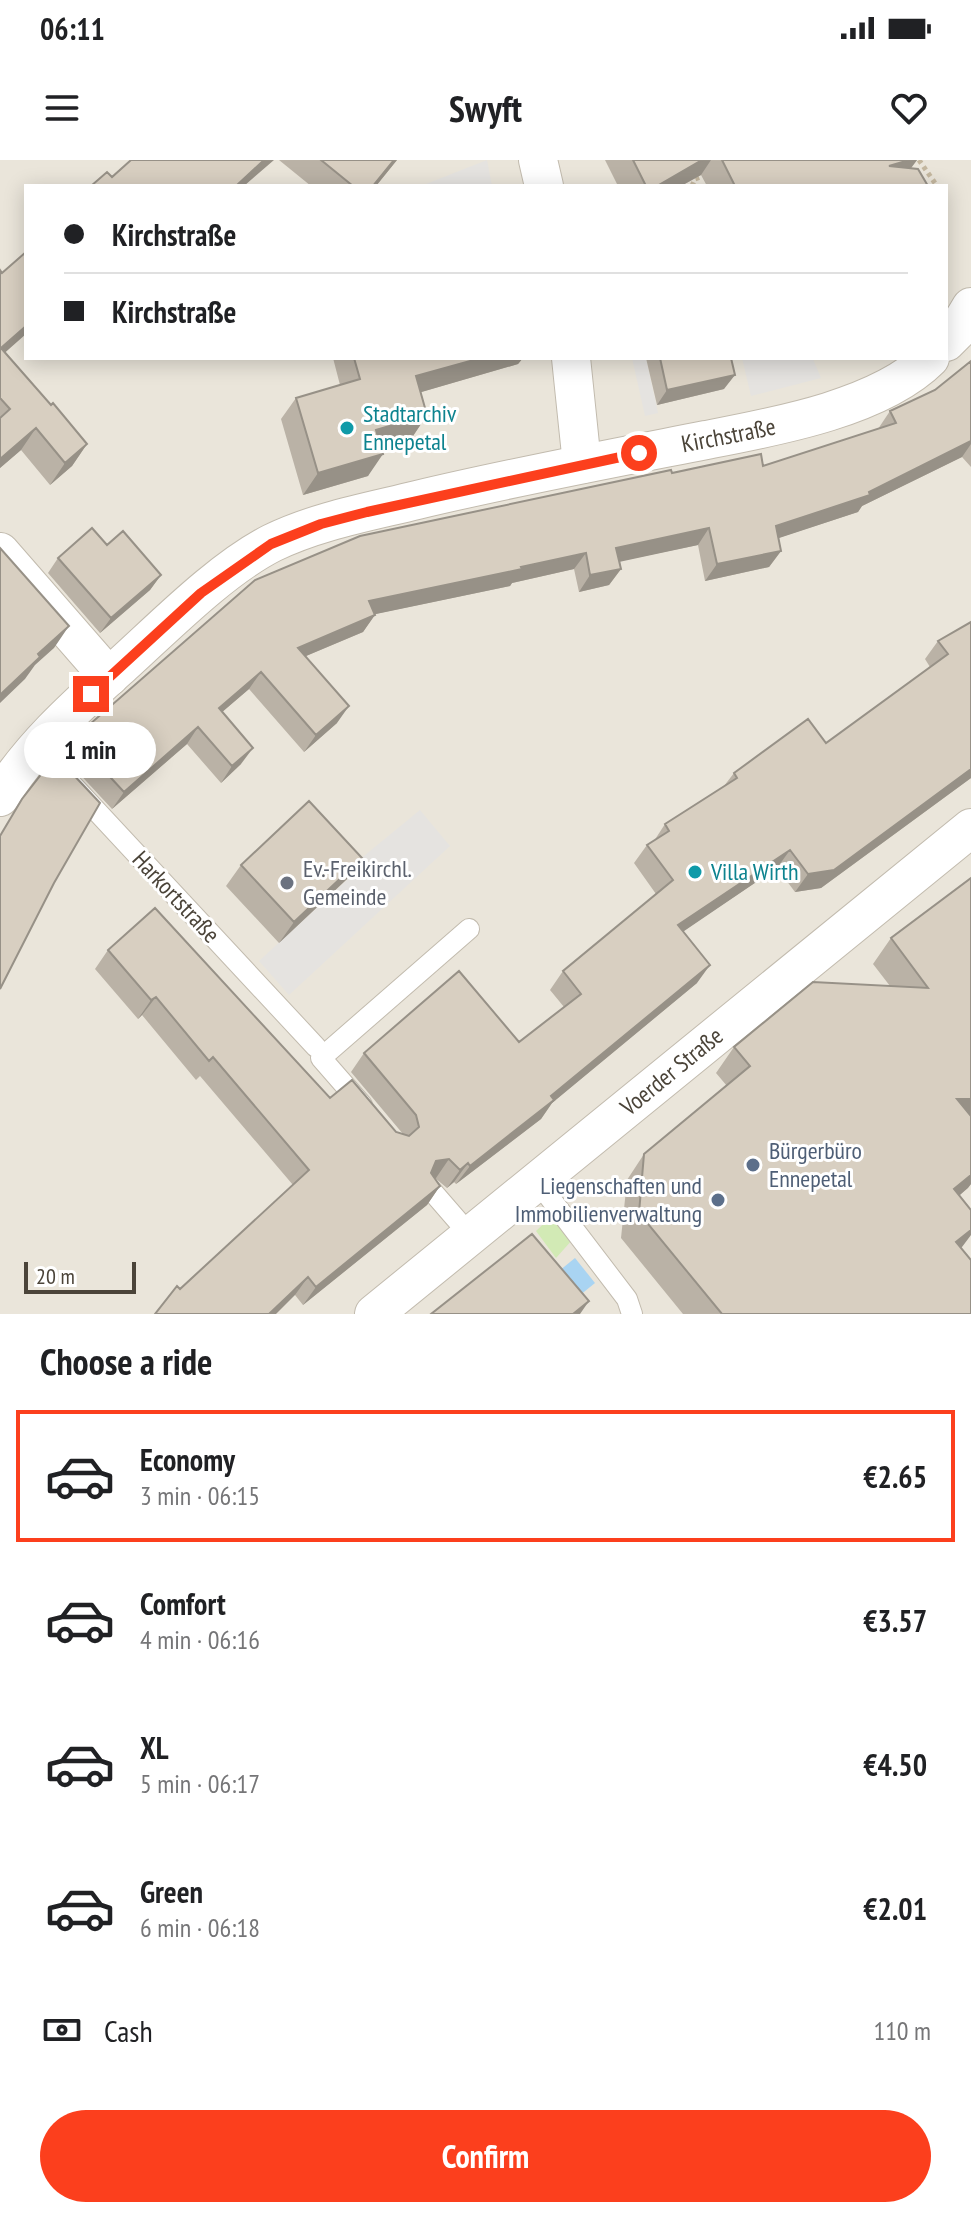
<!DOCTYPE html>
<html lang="en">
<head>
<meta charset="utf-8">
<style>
	body { margin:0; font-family:"PT Sans Narrow",sans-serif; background:#f6f6f6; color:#202124; height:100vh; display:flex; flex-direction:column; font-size:30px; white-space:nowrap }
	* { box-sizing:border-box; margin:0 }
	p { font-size:26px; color:#757577 }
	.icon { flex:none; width:44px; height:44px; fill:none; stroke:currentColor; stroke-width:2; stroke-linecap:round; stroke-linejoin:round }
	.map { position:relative; height:1154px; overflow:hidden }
	.details { display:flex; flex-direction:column; background:#fff; flex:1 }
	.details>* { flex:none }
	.guide { position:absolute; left:24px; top:24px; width:924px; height:176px; border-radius:0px; box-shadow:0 4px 20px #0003; display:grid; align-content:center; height:176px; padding:0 40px; background:#fff }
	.scale { position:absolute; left:24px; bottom:20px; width:112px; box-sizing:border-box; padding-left:8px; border:4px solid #4b4439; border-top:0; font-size:22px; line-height:28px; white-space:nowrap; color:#4b4439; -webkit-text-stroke:6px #fff; paint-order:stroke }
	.end { position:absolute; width:36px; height:36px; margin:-18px; border:10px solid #fc3f1d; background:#fff; box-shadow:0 0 0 4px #fff }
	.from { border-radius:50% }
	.bubble { position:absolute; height:56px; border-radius:28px; background:#fff; box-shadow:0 4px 20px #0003; font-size:26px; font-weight:700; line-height:56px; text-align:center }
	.guide b { display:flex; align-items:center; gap:28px; height:76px; font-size:30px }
	.guide b+b { border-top:2px solid #e0e0e0 }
	.guide i { width:20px; height:20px; background:#202124 }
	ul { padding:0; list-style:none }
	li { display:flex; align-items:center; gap:24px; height:132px; margin:0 16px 12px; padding:0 24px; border:4px solid transparent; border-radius:0px }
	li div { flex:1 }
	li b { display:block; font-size:30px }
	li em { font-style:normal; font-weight:700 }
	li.on { border-color:#fc3f1d }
	li>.icon { width:72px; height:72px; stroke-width:1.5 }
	h2 { padding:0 40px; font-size:36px; line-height:96px }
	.pay { display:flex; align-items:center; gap:20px; height:88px; padding:0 40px; font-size:30px }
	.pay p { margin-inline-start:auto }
	.action { display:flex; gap:16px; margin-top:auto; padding:16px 40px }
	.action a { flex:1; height:92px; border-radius:48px; background:#fc3f1d; color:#fff; font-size:32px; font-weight:700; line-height:92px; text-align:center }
	.status { display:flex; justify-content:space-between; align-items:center; height:56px; padding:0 40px; background:#fff; direction:ltr }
	.status svg { height:22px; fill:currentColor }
	header { display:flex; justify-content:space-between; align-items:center; height:104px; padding:0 40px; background:#fff; font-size:36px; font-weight:700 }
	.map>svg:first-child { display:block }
	.residential { fill:#eae5da; fill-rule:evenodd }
	.green { fill:#d2eab5 }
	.parking { fill:#e5e3e0 }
	.water { fill:#a9d4f2 }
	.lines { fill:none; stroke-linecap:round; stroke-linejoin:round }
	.lane-casing { stroke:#c2bbae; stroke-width:22 }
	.street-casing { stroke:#c2bbae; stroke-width:40 }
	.path { stroke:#c4b79f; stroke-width:5; stroke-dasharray:4 4; stroke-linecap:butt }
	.lane { stroke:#fff; stroke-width:20 }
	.street { stroke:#fff; stroke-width:38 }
	.wall { fill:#bab2a6 }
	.shaded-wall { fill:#979187 }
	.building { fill:#d8cfc1; stroke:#979187; stroke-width:2 }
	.route { stroke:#fc3f1d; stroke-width:10 }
	.culture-dot { fill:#0f9aa8; stroke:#fff; stroke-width:3 }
	.worship-dot { fill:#6b7280; stroke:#fff; stroke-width:3 }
	.service-dot { fill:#5c6f8a; stroke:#fff; stroke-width:3 }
	.labels { text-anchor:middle; stroke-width:6; stroke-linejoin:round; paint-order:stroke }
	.culture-label { font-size:24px; fill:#0d838f; stroke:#fff; text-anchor:start }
	.street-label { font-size:24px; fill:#4b4439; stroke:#fff }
	.worship-label { font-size:24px; fill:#5b616d; stroke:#fff; text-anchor:start }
	.service-label { font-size:24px; fill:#4e5e75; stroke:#fff; text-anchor:start }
</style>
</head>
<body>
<div class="status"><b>06:11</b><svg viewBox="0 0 49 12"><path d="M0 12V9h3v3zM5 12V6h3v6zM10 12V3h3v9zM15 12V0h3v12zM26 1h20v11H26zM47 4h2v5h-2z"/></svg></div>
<header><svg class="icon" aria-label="menu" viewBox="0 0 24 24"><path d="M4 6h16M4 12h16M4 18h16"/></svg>Swyft<svg class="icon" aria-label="heart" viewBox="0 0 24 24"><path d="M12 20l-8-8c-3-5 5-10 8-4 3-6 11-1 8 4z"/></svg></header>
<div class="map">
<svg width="971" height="1154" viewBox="0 0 971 1154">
	<rect width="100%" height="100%" fill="#f6f3ec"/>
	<!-- residential -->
	<path class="residential" d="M 0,0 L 971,0 L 971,1154 L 0,1154 ZM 26,26 L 946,26 L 946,198 L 26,198 Z"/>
	<!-- green -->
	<path class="green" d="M 555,1053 L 573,1079 L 556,1098 L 536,1071 Z"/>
	<!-- parking -->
	<path class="parking" d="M 487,0 L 492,26 L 421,26 Z
		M 632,198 L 646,198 L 658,253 L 645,256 Z
		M 742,198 L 815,198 L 813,199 L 821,218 L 751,236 Z
		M 420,650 L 450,686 L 289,835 L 259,801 L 347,720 L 342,714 Z"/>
	<!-- water -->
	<path class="water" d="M 575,1098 L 595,1123 L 569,1144 L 548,1120 Z"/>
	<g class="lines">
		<defs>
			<path id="lane" d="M 37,587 L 316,887
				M 362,945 L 321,898 L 469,769
				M 537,1021 L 627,1139 L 632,1154
				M 431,1030 L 470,1075"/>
			<g id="street">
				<path d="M 538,0 L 544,26"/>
				<path d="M 946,182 L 956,172 L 971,147"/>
				<path d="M 571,198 L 582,304"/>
				<path d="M 0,392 L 109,517"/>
				<path id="s1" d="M 0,637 C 31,586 79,544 123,504 C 166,465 221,409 272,383 C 317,361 368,352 417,340 C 513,317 609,299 706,280 C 774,267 880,248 930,198"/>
				<path id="s2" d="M 374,1154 L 971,668"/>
			</g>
		</defs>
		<!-- lane casing -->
		<use href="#lane" class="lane-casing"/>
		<!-- street casing -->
		<use href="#street" class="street-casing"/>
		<!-- path -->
		<path class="path" d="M 919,0 L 937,26
			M 692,26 L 695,19 L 706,15"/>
		<!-- lane -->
		<use href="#lane" class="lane"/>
		<!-- street -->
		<use href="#street" class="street"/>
	</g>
	<!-- wall -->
	<path class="wall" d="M 279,0 L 397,0 L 376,26 L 311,26 Z
		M 605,0 L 917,0 L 911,8 L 928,26 L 707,26 L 701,15 L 681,26 L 618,26 Z
		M 0,110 L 2,113 L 5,193 L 51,245 L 87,284 L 72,306 L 50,325 L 21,290 L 0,308 Z
		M 333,198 L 523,198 L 518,204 L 421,232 L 427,255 L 413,276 L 381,286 L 368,316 L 303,335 L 281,259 L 296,238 L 340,225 Z
		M 646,198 L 731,198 L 724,229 L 657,245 Z
		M 971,201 L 971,307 L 962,297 L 862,346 L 858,352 L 778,378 L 781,391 L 769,407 L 705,421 L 698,385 L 620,401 L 621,409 L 609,425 L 579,432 L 574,409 L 512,423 L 510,426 L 375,454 L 363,472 L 306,496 L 337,563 L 304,592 L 249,529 L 222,552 L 241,604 L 221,623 L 187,584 L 112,649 L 62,595 L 74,578 L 672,313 L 763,306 L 878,269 L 890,251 L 935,230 Z
		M 107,385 L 161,415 L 150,430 L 100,473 L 48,413 L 58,398 Z
		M 971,462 L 971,618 L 821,728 L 795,732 L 777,708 L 683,771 L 697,823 L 552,943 L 541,959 L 456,1024 L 454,1022 L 447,1028 L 435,1018 L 440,1026 L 427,1045 L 303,1145 L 295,1135 L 180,1129 L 293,1025 L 200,916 L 196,920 L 142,855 L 138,859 L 95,809 L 108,790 L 330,938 L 396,972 L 403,974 L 351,912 L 364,893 L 519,882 L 564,847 L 550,830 L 563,811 L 656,734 L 634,703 L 647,685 L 654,681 L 665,664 L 724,626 L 734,613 L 826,583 L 930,507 L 925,499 L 938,481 Z
		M 362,698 L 347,719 L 279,783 L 226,726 L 241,705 Z
		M 971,718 L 971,1024 L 959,1036 L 961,1088 L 971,1154 L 683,1154 L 621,1078 L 627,1020 L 644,994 L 727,926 L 716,913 L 734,887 L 890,826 L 873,804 L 891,778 Z"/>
	<!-- shaded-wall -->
	<path class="shaded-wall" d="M 264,0 L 274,0 L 244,26 L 235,26 Z
		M 394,0 L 397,0 L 376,26 L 373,26 Z
		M 702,0 L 711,0 L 701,15 L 681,26 L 657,26 Z
		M 909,0 L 917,0 L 902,20 L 889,6 Z
		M 26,166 L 26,174 L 0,197 L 0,189 Z
		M 481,198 L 523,198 L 518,204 L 401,238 L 416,216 Z
		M 735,215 L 724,229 L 657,245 L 667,230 Z
		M 427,255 L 413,276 L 361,291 L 376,270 Z
		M 36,268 L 21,290 L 0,308 L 0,299 Z
		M 971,281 L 971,284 L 962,297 L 862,346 L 858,352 L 764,383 L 776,366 L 869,332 Z
		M 87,284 L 72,306 L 50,325 L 65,303 Z
		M 383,294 L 368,316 L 303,335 L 318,313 Z
		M 709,368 L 698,385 L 605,405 L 616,388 Z
		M 781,391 L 769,407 L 705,421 L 717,404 Z
		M 586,393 L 574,409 L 512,423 L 510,426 L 357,458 L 369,441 Z
		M 621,409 L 609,425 L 579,432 L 590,415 Z
		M 161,415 L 150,430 L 100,473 L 111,458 Z
		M 375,455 L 363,472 L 287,504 L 298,488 Z
		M 69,466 L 54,488 L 35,505 L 25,519 L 0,543 L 0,535 L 38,494 Z
		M 261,512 L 249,529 L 207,565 L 219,548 Z
		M 349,546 L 337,563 L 304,592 L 316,575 Z
		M 198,567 L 187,584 L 112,649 L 124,632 Z
		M 253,588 L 241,604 L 221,623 L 232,606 Z
		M 971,609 L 971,618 L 821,728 L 795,732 L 808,714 Z
		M 790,690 L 777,708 L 665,784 L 678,765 Z
		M 362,698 L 347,719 L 279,783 L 294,762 Z
		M 710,805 L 697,823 L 552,943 L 541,959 L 456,1024 L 470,1006 L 551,936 Z
		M 156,837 L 142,855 L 138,859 L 151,840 Z
		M 957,939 L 971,939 L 971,966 Z
		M 449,999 L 436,1018 L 423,1020 L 436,1001 Z
		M 468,1003 L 454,1022 L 447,1028 L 460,1010 Z
		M 971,1015 L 971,1024 L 968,1028 L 936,1055 L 954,1029 Z
		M 440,1026 L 427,1045 L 303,1145 L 316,1127 Z
		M 971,1070 L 971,1075 L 962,1087 L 938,1108 L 956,1082 Z
		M 308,1117 L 295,1135 L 276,1154 L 269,1154 Z
		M 589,1141 L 580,1154 L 573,1154 Z"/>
	<!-- building -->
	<path class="building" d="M 131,0 L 264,0 L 236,26 L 91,26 L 107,12 L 112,17 Z
		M 321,0 L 394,0 L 373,26 L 353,26 Z
		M 633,0 L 702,0 L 657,26 L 646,26 Z
		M 722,0 L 909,0 L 889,6 L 918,9 L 928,26 L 735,26 Z
		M 26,92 L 26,166 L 1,188 L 51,245 L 53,243 L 87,284 L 65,303 L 36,268 L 0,299 L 0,258 L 10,249 L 0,238 L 0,110 L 2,113 Z
		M 354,198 L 481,198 L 416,216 L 427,255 L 376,270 L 383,294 L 318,313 L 296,238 L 360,219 Z
		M 660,198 L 731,198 L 735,215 L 667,230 Z
		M 971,201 L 971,281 L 869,332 L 870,335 L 776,366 L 781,391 L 717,404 L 709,368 L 616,388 L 621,409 L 590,415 L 586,393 L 521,407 L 522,409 L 369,441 L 375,455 L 298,488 L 349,546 L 316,575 L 261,512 L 219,548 L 253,588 L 232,606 L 198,567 L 124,632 L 74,578 L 255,420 L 360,376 L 671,310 L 672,313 L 761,294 L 763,306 L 896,263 L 890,251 L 935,230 Z
		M 92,368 L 107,385 L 123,371 L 161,415 L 111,458 L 58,398 Z
		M 0,388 L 69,466 L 38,494 L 40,497 L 0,535 Z
		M 971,462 L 971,609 L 834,710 L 808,714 L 790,690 L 678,765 L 710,805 L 551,936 L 554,940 L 470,1006 L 468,1003 L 460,1010 L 449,999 L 436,1001 L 431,1013 L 440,1026 L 316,1127 L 308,1117 L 269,1154 L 155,1154 L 177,1126 L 180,1129 L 309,1010 L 213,897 L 209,901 L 156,837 L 151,840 L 108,790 L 155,748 L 330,938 L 352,920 L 396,972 L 409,976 L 419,967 L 416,955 L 364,893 L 459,811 L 519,882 L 581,834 L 563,811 L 673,720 L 647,685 L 669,671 L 665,664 L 737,618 L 734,613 L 808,559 L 826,583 L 948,494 L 938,481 Z
		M 68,609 L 100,643 L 54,723 L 0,829 L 0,676 L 22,639 L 43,612 Z
		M 309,641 L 362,698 L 294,762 L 241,705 Z
		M 971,718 L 971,939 L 957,939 L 971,956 L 971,1015 L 954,1029 L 971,1050 L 971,1070 L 956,1082 L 971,1100 L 971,1154 L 722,1154 L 639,1053 L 644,994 L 750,906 L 734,887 L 813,822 L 928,828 L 891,778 Z
		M 532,1074 L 589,1141 L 573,1154 L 431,1154 Z"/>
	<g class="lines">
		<!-- route -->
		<path class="route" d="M 91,534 L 201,433 L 271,384 L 321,364 L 367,352 L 639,293"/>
	</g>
	<!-- markers -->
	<g class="culture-dot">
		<circle cx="347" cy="268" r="8"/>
		<circle cx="695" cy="712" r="8"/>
	</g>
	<circle class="worship-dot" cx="287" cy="723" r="8"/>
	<g class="service-dot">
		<circle cx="753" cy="1005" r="8"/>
		<circle cx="718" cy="1040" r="8"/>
	</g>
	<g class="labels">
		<!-- culture labels -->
		<g class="culture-label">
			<text x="363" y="262">Stadtarchiv<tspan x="363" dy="28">Ennepetal</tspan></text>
			<text x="711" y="720">Villa Wirth</text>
		</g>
		<!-- street labels -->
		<g class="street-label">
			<text dy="8" stroke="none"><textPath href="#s1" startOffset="844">Kirchstraße</textPath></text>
			<text transform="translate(176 737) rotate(47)" y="8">Harkortstraße</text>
			<text dy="8" stroke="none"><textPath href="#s2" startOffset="384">Voerder Straße</textPath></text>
		</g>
		<!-- worship labels -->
		<g class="worship-label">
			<text x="303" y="717">Ev.-Freikirchl.<tspan x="303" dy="28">Gemeinde</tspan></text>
		</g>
		<!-- service labels -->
		<g class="service-label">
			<text x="769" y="999">Bürgerbüro<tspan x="769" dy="28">Ennepetal</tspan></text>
			<text x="702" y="1034" text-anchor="end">Liegenschaften und<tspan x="702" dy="28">Immobilienverwaltung</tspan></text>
		</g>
	</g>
</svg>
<div class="scale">20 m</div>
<i class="end from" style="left:639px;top:293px"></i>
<i class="end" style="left:91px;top:534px"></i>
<div class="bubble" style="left:24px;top:562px;width:132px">1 min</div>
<div class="guide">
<b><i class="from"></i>Kirchstraße</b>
<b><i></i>Kirchstraße</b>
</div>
</div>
<section class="details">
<h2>Choose a ride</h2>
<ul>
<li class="on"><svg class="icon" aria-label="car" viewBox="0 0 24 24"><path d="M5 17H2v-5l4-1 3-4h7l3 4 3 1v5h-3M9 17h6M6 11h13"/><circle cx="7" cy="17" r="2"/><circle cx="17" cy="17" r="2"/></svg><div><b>Economy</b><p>3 min · 06:15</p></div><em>€2.65</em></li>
<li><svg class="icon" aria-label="car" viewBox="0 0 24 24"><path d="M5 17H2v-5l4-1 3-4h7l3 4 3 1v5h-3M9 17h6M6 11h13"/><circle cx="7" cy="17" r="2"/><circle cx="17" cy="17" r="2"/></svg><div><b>Comfort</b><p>4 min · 06:16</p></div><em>€3.57</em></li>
<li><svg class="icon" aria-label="car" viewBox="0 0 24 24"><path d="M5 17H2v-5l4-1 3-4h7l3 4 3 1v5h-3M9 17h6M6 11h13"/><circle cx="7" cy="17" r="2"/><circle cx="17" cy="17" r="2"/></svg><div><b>XL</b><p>5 min · 06:17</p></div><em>€4.50</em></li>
<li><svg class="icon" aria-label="car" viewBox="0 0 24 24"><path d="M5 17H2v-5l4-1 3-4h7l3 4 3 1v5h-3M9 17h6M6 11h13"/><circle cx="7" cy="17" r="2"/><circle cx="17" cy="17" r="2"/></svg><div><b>Green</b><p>6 min · 06:18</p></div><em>€2.01</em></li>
</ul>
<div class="pay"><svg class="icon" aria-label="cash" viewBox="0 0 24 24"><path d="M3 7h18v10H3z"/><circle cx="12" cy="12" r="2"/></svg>Cash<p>110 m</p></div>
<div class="action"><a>Confirm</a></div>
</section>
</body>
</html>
